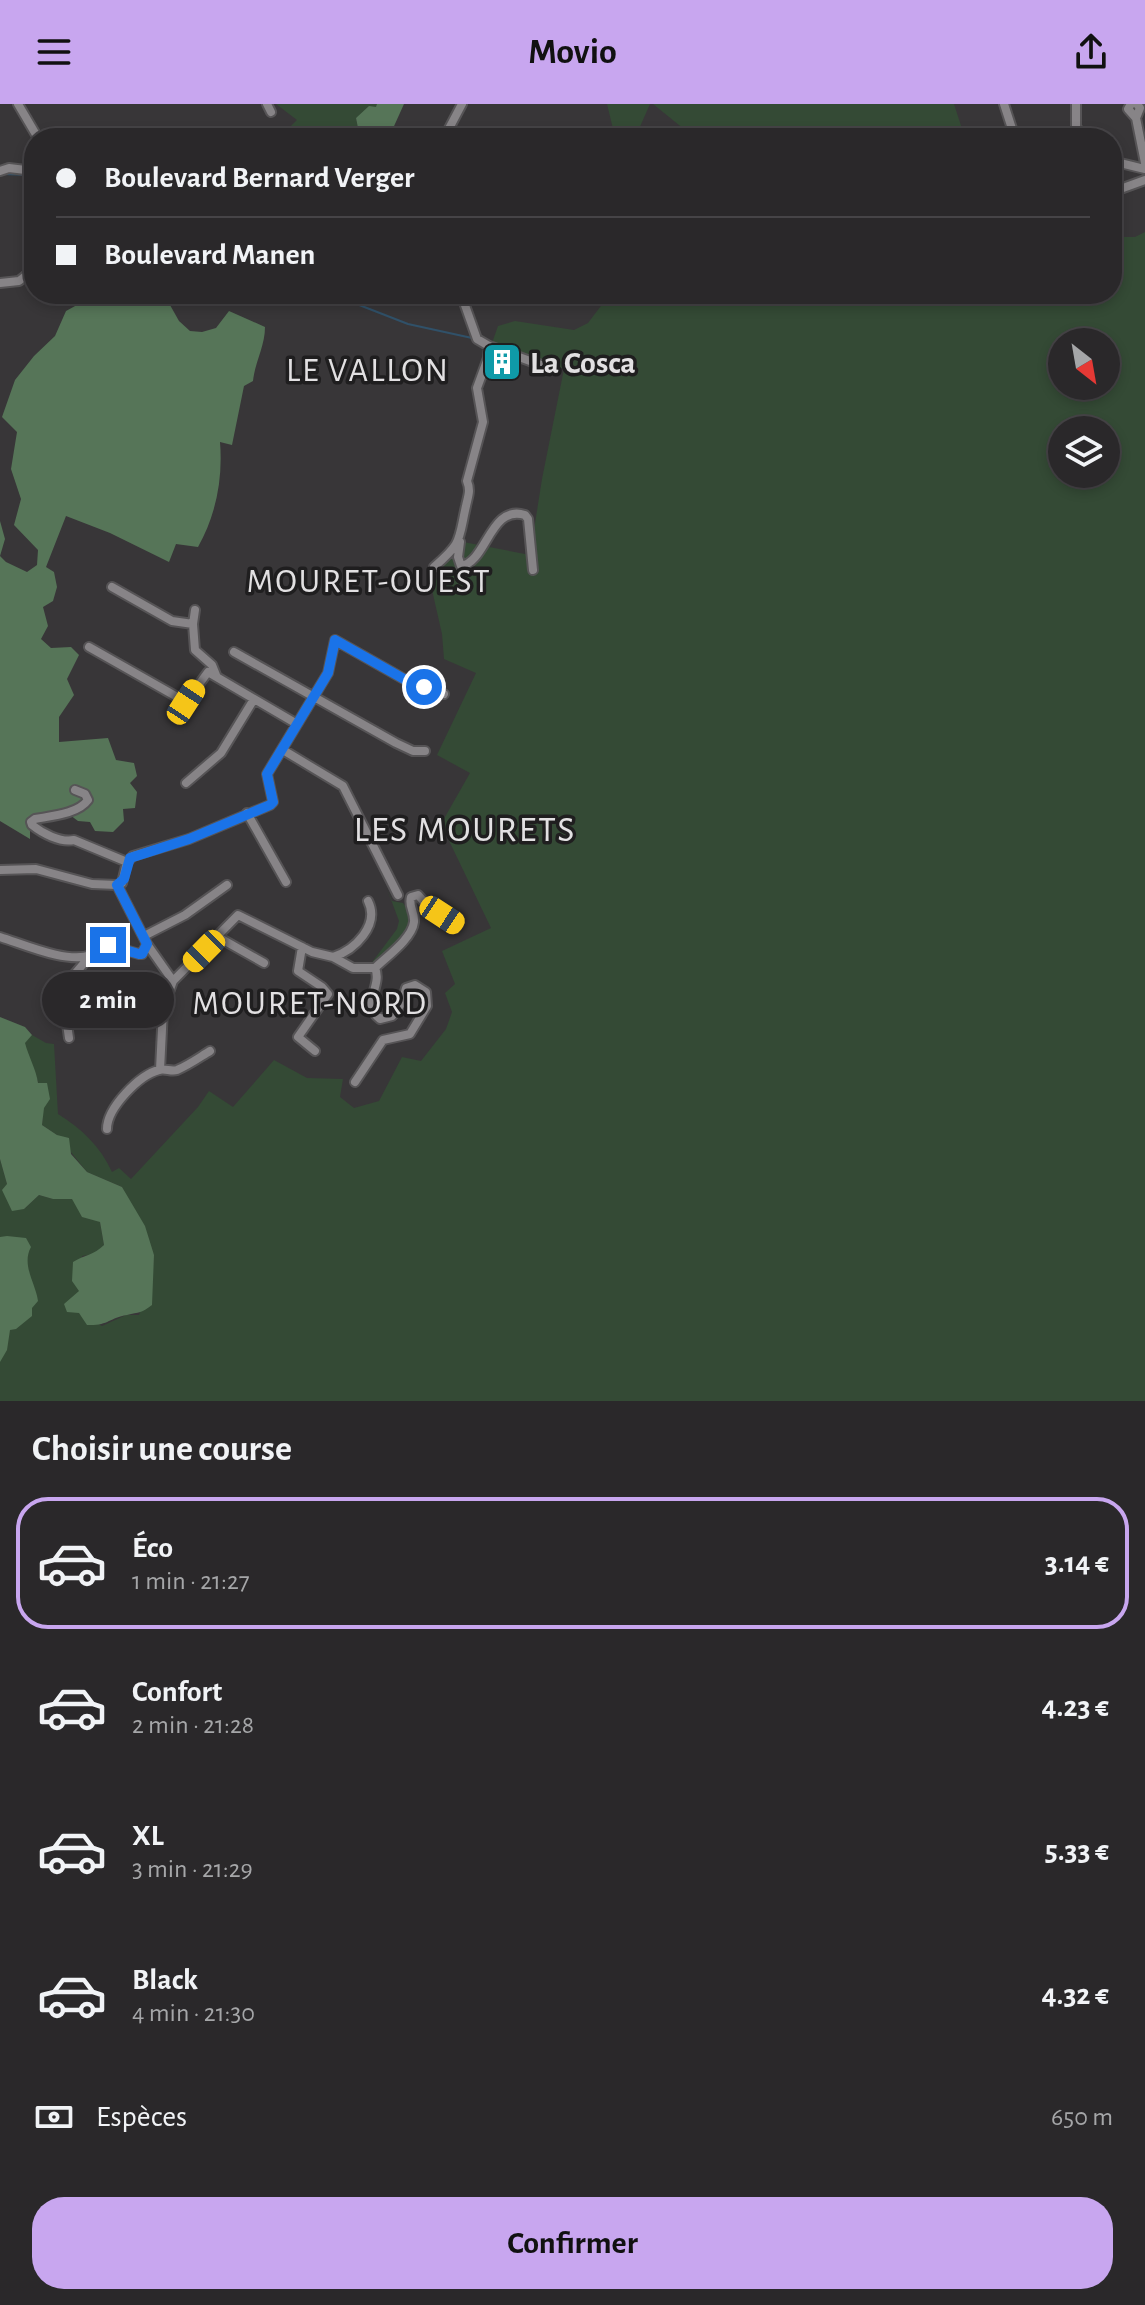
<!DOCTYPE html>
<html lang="fr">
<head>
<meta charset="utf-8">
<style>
	body { margin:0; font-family:"Alegreya Sans",sans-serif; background:#323032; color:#f1f3f6; height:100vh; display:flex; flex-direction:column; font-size:30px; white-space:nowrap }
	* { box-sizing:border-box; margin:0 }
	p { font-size:26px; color:#a5a6a8 }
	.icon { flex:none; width:44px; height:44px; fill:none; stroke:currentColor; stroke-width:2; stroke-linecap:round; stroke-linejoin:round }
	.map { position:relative; height:1297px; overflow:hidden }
	.side { display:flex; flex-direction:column; background:#2a282a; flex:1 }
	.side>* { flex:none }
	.guide { position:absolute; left:24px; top:24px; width:1098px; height:176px; border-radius:32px; box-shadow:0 4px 12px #0003,0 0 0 2px #464447; display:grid; align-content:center; height:176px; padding:0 32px; background:#2a282a }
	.needle { width:52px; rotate:149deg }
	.buttons { position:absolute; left:1048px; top:224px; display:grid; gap:16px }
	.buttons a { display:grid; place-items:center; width:72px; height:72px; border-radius:50%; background:#2a282a; box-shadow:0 4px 12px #0003,0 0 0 2px #464447; font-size:40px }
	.end { position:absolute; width:36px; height:36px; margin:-18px; border:10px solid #1a73e8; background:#fff; box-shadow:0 0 0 4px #fff }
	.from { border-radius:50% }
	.bubble { position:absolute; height:56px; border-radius:28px; background:#2a282a; box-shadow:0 4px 12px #0003,0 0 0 2px #464447; font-size:26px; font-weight:700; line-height:56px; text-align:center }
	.car { position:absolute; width:24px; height:48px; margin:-24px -12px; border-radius:10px; box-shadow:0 0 6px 2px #0007; background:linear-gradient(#f5c518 24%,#345 0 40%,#f5c518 0 76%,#345 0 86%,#f5c518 0) }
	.guide b { display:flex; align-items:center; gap:28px; height:76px; font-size:30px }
	.guide b+b { border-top:2px solid #464447 }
	.guide i { width:20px; height:20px; background:#f1f3f6 }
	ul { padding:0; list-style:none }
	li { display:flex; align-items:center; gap:24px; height:132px; margin:0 16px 12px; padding:0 16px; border:4px solid transparent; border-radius:32px }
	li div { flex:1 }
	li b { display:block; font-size:30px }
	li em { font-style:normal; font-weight:700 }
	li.selected { border-color:#c8a6ef }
	li>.icon { width:72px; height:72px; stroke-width:1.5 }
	h2 { padding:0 32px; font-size:36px; line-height:96px }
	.pay { display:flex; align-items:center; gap:20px; height:88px; padding:0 32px; font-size:30px }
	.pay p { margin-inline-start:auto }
	.primary-button { display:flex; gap:16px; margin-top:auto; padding:16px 32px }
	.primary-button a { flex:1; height:92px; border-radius:32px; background:#c8a6ef; color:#111; font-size:32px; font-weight:700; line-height:92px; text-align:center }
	header { display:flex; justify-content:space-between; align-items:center; height:104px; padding:0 32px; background:#c8a6ef; color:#111; font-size:36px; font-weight:700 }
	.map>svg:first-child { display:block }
	.green { fill:#344a35; fill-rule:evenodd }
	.forest { fill:#567558 }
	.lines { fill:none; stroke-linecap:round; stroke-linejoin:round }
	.stream { stroke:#305169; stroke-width:2 }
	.minor-casing { stroke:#565456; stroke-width:12 }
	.minor { stroke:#878487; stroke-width:8 }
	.route { stroke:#1a73e8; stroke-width:10 }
	.labels { text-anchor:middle; stroke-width:7; stroke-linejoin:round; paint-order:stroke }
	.poi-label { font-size:32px; font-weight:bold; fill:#e2e0e2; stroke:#1f1e1f; text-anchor:start }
	.neighbourhood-label { font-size:34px; letter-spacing:2px; fill:#e2e0e2; stroke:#1f1e1f }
	.quarter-label { font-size:36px; letter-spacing:2px; fill:#e2e0e2; stroke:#1f1e1f }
</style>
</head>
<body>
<header><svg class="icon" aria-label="menu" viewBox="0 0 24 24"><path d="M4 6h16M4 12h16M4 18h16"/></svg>Movio<svg class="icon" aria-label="share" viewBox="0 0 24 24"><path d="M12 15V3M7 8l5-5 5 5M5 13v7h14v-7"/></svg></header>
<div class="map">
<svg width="1145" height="1297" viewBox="0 0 1145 1297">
	<rect width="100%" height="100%" fill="#383638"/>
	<!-- green -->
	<path class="green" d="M 276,0 L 377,0 L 377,3 L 356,14 L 360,34 L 279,34 L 297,16 Z
		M 607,0 L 650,0 L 635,34 L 615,33 Z
		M 653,0 L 954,0 L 965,34 L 695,34 Z
		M 1145,128 L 1145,1297 L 0,1297 L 0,1055 L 7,1080 L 24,1105 L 39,1091 L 53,1095 L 73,1095 L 100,1118 L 104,1141 L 95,1150 L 82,1152 L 79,1209 L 102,1222 L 126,1211 L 139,1211 L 152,1174 L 154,1151 L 122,1083 L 87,1068 L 57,1031 L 42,1021 C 47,987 33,969 24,939 L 32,931 L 46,939 L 54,940 L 58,1010 C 82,1025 100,1042 112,1068 L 119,1064 L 131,1075 L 198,1003 L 209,987 L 233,1003 L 274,956 L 307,974 L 343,975 L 340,993 L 354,1004 L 379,997 L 402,953 L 421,957 L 446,925 L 452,908 L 445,889 L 455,880 L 442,847 L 491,824 L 441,720 L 470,669 L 437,651 L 476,569 L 444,555 L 442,530 L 432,486 L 453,436 L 530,451 L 542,375 L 564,265 L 492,239 L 498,222 L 515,217 L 574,226 L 588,219 L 610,190 L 1112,190 L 1112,133 L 1135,133 ZM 1062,238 L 1106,238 L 1106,282 L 1062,282 ZM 1062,326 L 1106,326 L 1106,370 L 1062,370 Z
		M 387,785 L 392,797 L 403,799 L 412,811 C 407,831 390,855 370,861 L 397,825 L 399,817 Z"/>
	<!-- forest -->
	<path class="forest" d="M 377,0 L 404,0 L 390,31 L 394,34 L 360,34 L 356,14 L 369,2 L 376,3 Z
		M 97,190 L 143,190 L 150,196 L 170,201 L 179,217 L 190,227 L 202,228 L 216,224 L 229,207 L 265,223 C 265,242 255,258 253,277 L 244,282 L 232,341 L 220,338 C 223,375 216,411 198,443 L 176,440 L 169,458 L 110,429 L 66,412 L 46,463 L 54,468 L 57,483 L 53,497 L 43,503 L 48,522 L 41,535 L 51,544 L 71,543 L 79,551 L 67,575 L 74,591 L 59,613 L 59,638 L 108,634 L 116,656 L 134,659 L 137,672 L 130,679 L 137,688 L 135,704 L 123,705 L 124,717 L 113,728 L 95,727 L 90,718 L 78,717 L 70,711 L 30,717 L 30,735 L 0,717 L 0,417 L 5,435 L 0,452 L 6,458 L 27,468 L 37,461 L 38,446 L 14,421 L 21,395 L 11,365 L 17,328 L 2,313 L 15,276 L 34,252 L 55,232 L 66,207 Z
		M 0,913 L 25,923 L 32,931 L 25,939 C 29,954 36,965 38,979 L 47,979 L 50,995 L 44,1004 L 42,1021 L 57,1031 L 69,1034 L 71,1050 L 87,1068 L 122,1083 L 145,1122 L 154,1151 L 152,1201 C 142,1209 139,1208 127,1211 C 109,1214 108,1222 87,1221 L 79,1209 L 67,1208 L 64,1200 L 79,1187 L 72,1177 L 73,1158 C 84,1151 94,1151 104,1141 L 100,1118 L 82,1113 L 72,1095 L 53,1095 L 39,1091 L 24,1105 L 12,1107 L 2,1086 L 7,1080 L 0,1055 Z
		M 7,1132 L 26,1134 L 31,1143 C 21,1161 36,1180 38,1197 L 32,1204 L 32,1212 L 16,1225 L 10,1226 L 7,1246 L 0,1258 L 0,1133 Z"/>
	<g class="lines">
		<!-- stream -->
		<path class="stream" d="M 3,70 L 34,71
			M 331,190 L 408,220 L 472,234"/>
		<defs>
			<path id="minor" d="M 18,0 L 38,34
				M 267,0 L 271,8
				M 1004,0 L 1015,34
				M 1076,0 L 1076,22 L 1082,34
				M 1131,0 L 1128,5 L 1136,14
				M 1137,0 L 1140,4 L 1136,14 L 1145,59
				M 444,34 L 462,0
				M 1112,57 L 1145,65
				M 0,67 L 9,64 L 34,67
				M 1112,88 L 1145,76
				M 0,179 L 19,177 L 34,165
				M 461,190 L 477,235 L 489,242 L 541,261
				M 460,438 L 458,453 L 461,462 C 487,458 490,400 525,411 L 528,415 L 533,466
				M 434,463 C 463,438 458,437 466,402 C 468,392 471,387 467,377 L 483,318 L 477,284 L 488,254 L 489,242
				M 112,483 L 172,517 L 193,520 L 195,546 L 212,561 L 216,571
				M 193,520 L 195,506
				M 89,543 L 186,598 L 208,568 L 297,620
				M 234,548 L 396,639 L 413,647 L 425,647
				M 283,646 L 343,682 L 398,791
				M 186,679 L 221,649 L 254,595
				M 75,686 L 85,690 L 88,696 C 78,710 51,712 35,715 L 31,718 L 32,721 C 42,729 60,739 74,736 L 127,758
				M 247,709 L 286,778
				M 0,766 L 36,765 L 92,780 L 117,781
				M 117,781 L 122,779 L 127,758 L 133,752 L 189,735 L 270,701 L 273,698 L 267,670 L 328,569 L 335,536 L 404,575 L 444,590
				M 117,781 L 147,840 L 173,877
				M 144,832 L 185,811 L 227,781
				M 0,833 C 23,840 67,860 91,851 C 97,849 101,843 108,841 L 139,850 L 142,850 L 147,840
				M 218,833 L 264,859
				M 302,843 L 298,867 L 322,883 L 328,890 L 298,933 L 315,947
				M 333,853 C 355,846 380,821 368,797
				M 375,864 C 386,853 412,835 414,818 C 415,808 408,802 411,793 L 418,791 L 427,801 L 457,821
				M 69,934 L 62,885 L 90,852
				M 160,966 L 163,905 L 173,877 L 238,811 L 312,848 L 333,853 L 353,864 L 375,864 C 383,882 360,900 380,915 L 392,912 L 402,899 L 406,884 L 415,881 L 426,888 L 427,902 L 410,930 L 383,936 L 355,978
				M 107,1025 C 107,1004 139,971 159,966 C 165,964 171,968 177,966 C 189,961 200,953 210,947"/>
		</defs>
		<!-- minor casing -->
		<use href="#minor" class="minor-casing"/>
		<!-- minor -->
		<use href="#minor" class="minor"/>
	</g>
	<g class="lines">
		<!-- route -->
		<path class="route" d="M 108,841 L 139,850 L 142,850 L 147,840 L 117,781 L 124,775 L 130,754 L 189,735 L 270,701 L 273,698 L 267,670 L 328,569 L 335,536 L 404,575 L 424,583"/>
	</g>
	<!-- icons -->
	<defs>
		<symbol id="building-square" viewBox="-11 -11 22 22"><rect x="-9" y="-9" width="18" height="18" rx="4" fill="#0f9aa8" stroke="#1f1e1f"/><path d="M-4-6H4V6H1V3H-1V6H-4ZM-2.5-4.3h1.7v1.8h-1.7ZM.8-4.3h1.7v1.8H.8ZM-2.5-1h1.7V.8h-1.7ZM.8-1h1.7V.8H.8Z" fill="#fff"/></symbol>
	</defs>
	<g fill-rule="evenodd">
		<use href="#building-square" x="480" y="236" width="44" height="44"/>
	</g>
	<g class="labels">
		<!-- poi labels -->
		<g class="poi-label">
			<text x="530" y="269">La Cosca</text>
		</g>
		<!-- neighbourhood labels -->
		<g class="neighbourhood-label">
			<text x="368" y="277">LE VALLON</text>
			<text x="369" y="488">MOURET-OUEST</text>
			<text x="310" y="910">MOURET-NORD</text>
		</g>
		<!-- quarter labels -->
		<g class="quarter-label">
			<text x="465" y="737">LES MOURETS</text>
		</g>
	</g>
</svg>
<div class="buttons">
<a><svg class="needle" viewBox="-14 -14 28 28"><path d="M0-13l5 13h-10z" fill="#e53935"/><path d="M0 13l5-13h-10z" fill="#a5a6a8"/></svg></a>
<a><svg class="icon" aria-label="layers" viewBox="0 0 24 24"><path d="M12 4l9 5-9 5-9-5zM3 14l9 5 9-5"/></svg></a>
</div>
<i class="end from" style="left:424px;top:583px"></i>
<i class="end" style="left:108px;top:841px"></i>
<div class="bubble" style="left:42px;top:868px;width:132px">2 min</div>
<i class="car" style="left:186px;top:598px;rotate:33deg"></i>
<i class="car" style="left:442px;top:811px;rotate:123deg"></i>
<i class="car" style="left:204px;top:847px;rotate:225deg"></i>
<div class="guide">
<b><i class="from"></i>Boulevard Bernard Verger</b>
<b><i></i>Boulevard Manen</b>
</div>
</div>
<section class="side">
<h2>Choisir une course</h2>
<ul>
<li class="selected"><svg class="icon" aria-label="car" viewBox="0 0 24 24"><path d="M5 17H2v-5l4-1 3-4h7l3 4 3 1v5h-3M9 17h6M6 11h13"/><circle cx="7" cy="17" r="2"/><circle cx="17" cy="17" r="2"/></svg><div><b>Éco</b><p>1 min · 21:27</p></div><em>3.14 €</em></li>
<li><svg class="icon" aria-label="car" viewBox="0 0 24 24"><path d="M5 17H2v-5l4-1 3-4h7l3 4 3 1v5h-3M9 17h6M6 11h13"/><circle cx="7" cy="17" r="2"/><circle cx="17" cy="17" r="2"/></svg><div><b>Confort</b><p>2 min · 21:28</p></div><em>4.23 €</em></li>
<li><svg class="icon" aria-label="car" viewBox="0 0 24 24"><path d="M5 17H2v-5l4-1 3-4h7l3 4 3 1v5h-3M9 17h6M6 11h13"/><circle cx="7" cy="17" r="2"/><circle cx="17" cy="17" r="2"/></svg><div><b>XL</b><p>3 min · 21:29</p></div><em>5.33 €</em></li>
<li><svg class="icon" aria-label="car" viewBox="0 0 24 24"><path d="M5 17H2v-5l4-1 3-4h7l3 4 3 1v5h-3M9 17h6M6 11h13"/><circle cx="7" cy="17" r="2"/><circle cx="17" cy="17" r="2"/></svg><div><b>Black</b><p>4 min · 21:30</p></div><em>4.32 €</em></li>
</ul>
<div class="pay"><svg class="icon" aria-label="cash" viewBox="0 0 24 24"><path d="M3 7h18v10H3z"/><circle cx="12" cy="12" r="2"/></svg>Espèces<p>650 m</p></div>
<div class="primary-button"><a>Confirmer</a></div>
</section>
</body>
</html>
